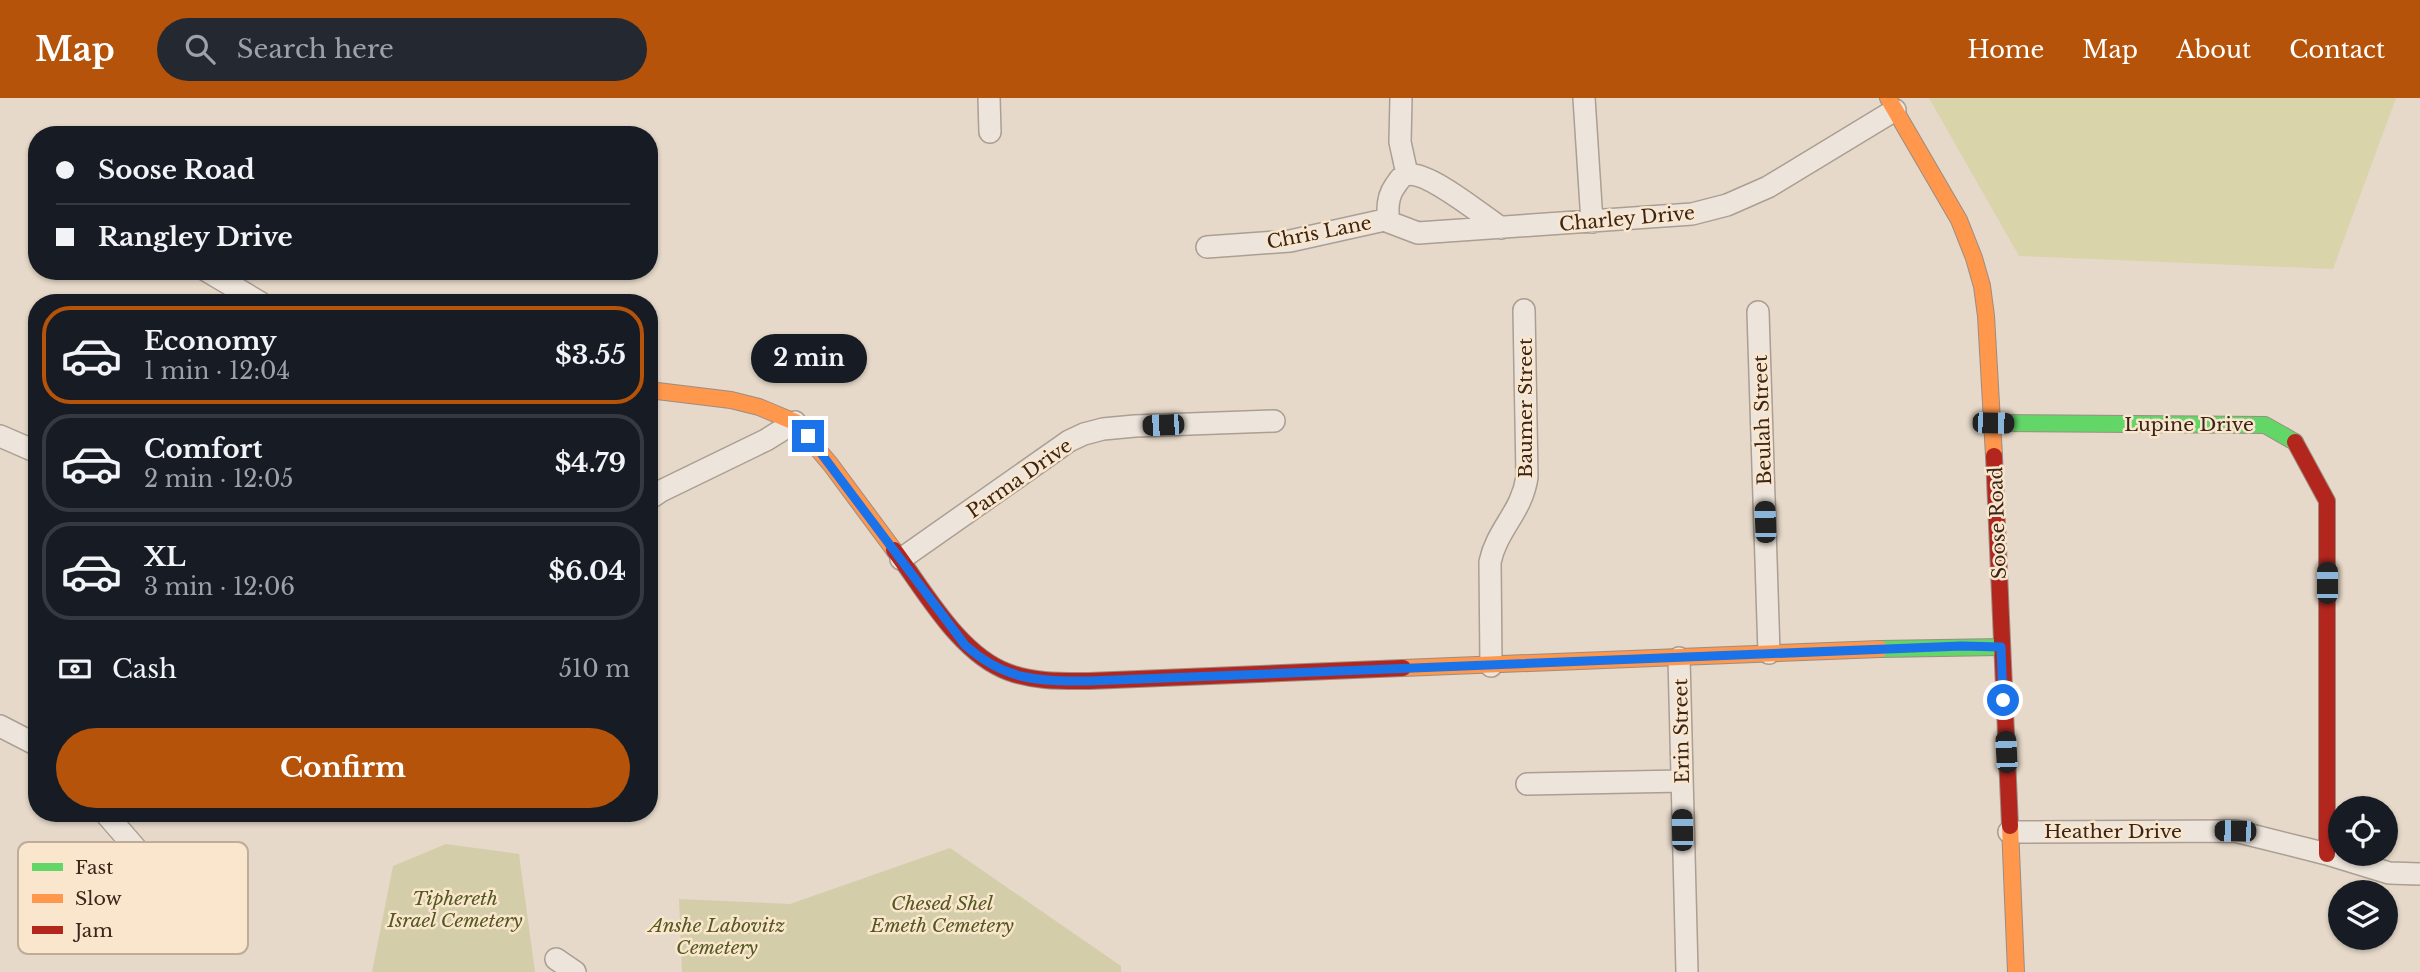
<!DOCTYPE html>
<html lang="en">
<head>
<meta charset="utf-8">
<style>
	body { margin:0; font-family:"Libre Baskerville",serif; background:#242831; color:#f1f3f6; height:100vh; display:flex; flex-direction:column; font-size:26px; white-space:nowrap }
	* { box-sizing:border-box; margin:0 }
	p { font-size:23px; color:#9ea1a6 }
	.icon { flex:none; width:38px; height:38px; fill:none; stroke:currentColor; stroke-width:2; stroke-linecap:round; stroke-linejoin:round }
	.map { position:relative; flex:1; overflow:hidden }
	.drawer { position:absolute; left:28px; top:196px; width:630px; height:528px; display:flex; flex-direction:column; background:#171b24; border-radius:28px; box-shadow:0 2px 5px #0004 }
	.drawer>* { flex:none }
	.top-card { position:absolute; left:28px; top:28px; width:630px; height:154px; border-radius:28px; box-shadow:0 2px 5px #0004; display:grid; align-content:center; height:154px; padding:0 28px; background:#171b24 }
	.controls { position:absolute; left:2328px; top:698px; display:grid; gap:14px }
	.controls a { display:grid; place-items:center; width:70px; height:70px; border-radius:50%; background:#171b24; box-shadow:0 2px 5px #0004; font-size:35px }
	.end { position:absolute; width:32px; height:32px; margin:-16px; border:9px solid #1a73e8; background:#fff; box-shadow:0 0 0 4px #fff }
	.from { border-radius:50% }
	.bubble { position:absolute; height:49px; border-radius:24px; background:#171b24; box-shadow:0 2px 5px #0004; font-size:23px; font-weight:800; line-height:49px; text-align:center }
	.car { position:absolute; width:21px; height:42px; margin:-21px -10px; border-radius:9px; box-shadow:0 0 5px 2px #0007; background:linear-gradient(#222 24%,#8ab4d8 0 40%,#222 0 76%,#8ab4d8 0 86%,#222 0) }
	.top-card b { display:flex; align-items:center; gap:24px; height:66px; font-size:26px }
	.top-card b+b { border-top:2px solid #363941 }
	.top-card i { width:18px; height:18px; background:#f1f3f6 }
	ul { padding:12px 0 0; list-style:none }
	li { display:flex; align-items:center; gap:21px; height:98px; margin:0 14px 10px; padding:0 14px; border:4px solid #363941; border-radius:28px }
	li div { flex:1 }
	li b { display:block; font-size:26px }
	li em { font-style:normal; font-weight:800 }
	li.selected { border-color:#b45309 }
	li>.icon { width:63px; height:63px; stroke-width:1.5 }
	.pay { display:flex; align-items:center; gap:18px; height:77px; padding:0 28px; font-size:26px }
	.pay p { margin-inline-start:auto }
	.primary-button { display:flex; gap:14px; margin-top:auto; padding:14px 28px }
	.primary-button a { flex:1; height:80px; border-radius:42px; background:#b45309; color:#fff; font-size:28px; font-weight:800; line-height:80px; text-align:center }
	header { display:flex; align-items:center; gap:42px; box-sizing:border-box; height:98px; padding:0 35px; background:#b45309; color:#fff }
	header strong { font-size:33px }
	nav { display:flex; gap:38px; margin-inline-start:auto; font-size:24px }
	.search { width:490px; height:63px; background:#242831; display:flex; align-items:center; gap:18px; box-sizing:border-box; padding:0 24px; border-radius:38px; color:#9ea1a6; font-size:26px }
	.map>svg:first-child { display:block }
	.green { fill:#dad4aa }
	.cemetery { fill:#d4cdaa }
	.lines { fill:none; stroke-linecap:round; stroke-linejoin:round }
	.street-casing { stroke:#ab9e93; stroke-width:24 }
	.fast-casing { stroke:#9a8d83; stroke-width:18 }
	.slow-casing { stroke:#9a8d83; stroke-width:18 }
	.jam-casing { stroke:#9a8d83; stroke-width:18 }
	.street { stroke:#ede5db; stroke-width:21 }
	.fast { stroke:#63d668; stroke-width:16 }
	.slow { stroke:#ff974d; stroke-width:16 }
	.jam { stroke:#b3261e; stroke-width:16 }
	.route { stroke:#1a73e8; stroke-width:9 }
	.labels { text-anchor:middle; stroke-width:5; stroke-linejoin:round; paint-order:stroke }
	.street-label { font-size:19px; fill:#39251a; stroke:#f9e6cd }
	.park-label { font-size:19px; font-style:italic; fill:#52581f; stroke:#f9e6cd }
	.key { fill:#f9e6cd; stroke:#bfac97; stroke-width:2 }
	.key-label { font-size:19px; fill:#39251a }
</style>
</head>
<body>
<header>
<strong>Map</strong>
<div class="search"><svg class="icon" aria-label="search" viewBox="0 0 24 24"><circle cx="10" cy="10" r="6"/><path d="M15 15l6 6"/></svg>Search here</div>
<nav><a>Home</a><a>Map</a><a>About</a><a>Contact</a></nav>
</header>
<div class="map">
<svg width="2420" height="874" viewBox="0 0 2420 874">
	<rect width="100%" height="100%" fill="#e6d9c9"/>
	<!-- green -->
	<path class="green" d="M 1929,0 L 2396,0 L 2333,171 L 2019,158 Z"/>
	<!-- cemetery -->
	<path class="cemetery" d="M 446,746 L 519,756 L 535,874 L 372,874 L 393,768 Z
		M 950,750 L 1121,868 L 1121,874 L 682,874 L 679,801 L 790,806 Z"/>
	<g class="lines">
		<defs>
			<path id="street" d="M 989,0 L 990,34
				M 1401,0 L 1400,44 L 1407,76
				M 1584,0 L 1592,124
				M 1501,130 C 1483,118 1426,71 1406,77 C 1401,78 1398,84 1395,88 C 1387,99 1387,112 1389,124 L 1418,135 L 1692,116 L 1727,107 L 1768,89 L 1895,12
				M 1207,149 L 1290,143 L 1389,121
				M 207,173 L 261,205
				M 1758,214 L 1769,555
				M 0,338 L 37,354
				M 649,401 L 661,393 L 766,342 L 795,324
				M 901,461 L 1069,343 L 1084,336 L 1103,331 L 1135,328 L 1274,323
				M 1679,560 L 1687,874
				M 1491,568 L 1490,464 C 1497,431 1522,414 1527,379 L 1524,212
				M 0,628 L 37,647
				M 1527,686 L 1682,683
				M 106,716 L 145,761 L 159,786
				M 2009,734 L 2235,733 L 2327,756 L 2389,775 L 2420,776
				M 556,861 L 575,874"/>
			<path id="fast" d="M 1993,325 L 2265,327 L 2295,344
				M 1880,551 L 2001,549"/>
			<path id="slow" d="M 1888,0 L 1959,122 L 1974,160 L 1982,188 L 1986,218 L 1994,358
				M 649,292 L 731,302 L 759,309 L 795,324 L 831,367 L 894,452
				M 1403,570 L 1880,551
				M 2010,728 L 2016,874"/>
			<path id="jam" d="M 2295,344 L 2327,403 L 2327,756
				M 1994,358 L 2010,728
				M 894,452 C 925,493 959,556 1008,574 C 1034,584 1062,583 1089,583 L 1403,570"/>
		</defs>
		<!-- street casing -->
		<use href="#street" class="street-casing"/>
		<!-- fast casing -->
		<use href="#fast" class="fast-casing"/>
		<!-- slow casing -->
		<use href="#slow" class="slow-casing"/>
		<!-- jam casing -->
		<use href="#jam" class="jam-casing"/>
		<!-- street -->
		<use href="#street" class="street"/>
		<!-- fast -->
		<use href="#fast" class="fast"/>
		<!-- slow -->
		<use href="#slow" class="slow"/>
		<!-- jam -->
		<use href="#jam" class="jam"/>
	</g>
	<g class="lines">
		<!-- route -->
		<path class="route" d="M 808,338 L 965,547 C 1005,583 1038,583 1089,583 L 1962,548 L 2001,549 L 2003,602"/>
	</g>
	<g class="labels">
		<!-- street labels -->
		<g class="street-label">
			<text transform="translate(1627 120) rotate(-5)" y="7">Charley Drive</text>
			<text transform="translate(1319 134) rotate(-11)" y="7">Chris Lane</text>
			<text transform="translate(1525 310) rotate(-90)" y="7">Baumer Street</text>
			<text transform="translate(1762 322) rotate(-92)" y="7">Beulah Street</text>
			<text x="2189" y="333">Lupine Drive</text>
			<text transform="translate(1019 380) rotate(-35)" y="7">Parma Drive</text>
			<text transform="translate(1997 425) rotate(-92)" y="7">Soose Road</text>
			<text transform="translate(1681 633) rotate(-91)" y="7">Erin Street</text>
			<text x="2113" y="740">Heather Drive</text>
		</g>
		<!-- park labels -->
		<g class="park-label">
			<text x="455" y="807">Tiphereth<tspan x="455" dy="22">Israel Cemetery</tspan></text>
			<text x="942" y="812">Chesed Shel<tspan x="942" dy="22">Emeth Cemetery</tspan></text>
			<text x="717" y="834">Anshe Labovitz<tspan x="717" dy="22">Cemetery</tspan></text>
		</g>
	</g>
	<!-- legend -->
	<rect x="18" y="744" width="230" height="112" rx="10" class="key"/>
	<rect x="32" y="765" width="31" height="8" fill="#63d668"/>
	<rect x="32" y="796" width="31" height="9" fill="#ff974d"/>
	<rect x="32" y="828" width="31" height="8" fill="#b3261e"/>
	<g class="key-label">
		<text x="75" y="776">Fast</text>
		<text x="75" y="807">Slow</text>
		<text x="75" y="839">Jam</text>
	</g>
</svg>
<div class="controls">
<a><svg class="icon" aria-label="locate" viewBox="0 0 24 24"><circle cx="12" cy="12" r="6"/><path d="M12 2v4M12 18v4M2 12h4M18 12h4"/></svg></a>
<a><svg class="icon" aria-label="layers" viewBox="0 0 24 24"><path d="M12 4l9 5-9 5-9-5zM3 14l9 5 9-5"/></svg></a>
</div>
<i class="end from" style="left:2003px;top:602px"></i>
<i class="end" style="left:808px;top:338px"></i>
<div class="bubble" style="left:751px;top:236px;width:116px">2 min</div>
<i class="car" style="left:1993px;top:325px;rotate:91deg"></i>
<i class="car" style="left:1163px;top:327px;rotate:268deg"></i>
<i class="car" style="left:1765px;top:424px;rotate:358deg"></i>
<i class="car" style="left:2327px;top:485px;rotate:0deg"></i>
<i class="car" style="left:2006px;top:654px;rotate:357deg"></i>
<i class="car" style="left:1682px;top:732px;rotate:359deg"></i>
<i class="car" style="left:2235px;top:733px;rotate:271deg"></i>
<div class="top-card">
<b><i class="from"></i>Soose Road</b>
<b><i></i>Rangley Drive</b>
</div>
<section class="drawer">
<ul>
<li class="selected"><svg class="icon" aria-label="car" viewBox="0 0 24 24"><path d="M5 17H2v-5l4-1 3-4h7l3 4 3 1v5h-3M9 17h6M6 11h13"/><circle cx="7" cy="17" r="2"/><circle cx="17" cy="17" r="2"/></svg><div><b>Economy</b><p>1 min · 12:04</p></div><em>$3.55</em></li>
<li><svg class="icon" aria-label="car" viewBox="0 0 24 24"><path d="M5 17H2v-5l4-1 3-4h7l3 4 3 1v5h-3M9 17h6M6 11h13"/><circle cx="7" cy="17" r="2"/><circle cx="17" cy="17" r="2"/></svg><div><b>Comfort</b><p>2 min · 12:05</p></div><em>$4.79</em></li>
<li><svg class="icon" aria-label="car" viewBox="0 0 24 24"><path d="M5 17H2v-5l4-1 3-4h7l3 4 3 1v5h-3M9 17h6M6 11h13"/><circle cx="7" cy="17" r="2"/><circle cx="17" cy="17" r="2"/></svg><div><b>XL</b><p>3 min · 12:06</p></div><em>$6.04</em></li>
</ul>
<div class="pay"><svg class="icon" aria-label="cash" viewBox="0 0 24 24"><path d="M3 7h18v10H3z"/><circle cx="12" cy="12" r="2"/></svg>Cash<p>510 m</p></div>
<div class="primary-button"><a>Confirm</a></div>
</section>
</div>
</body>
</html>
